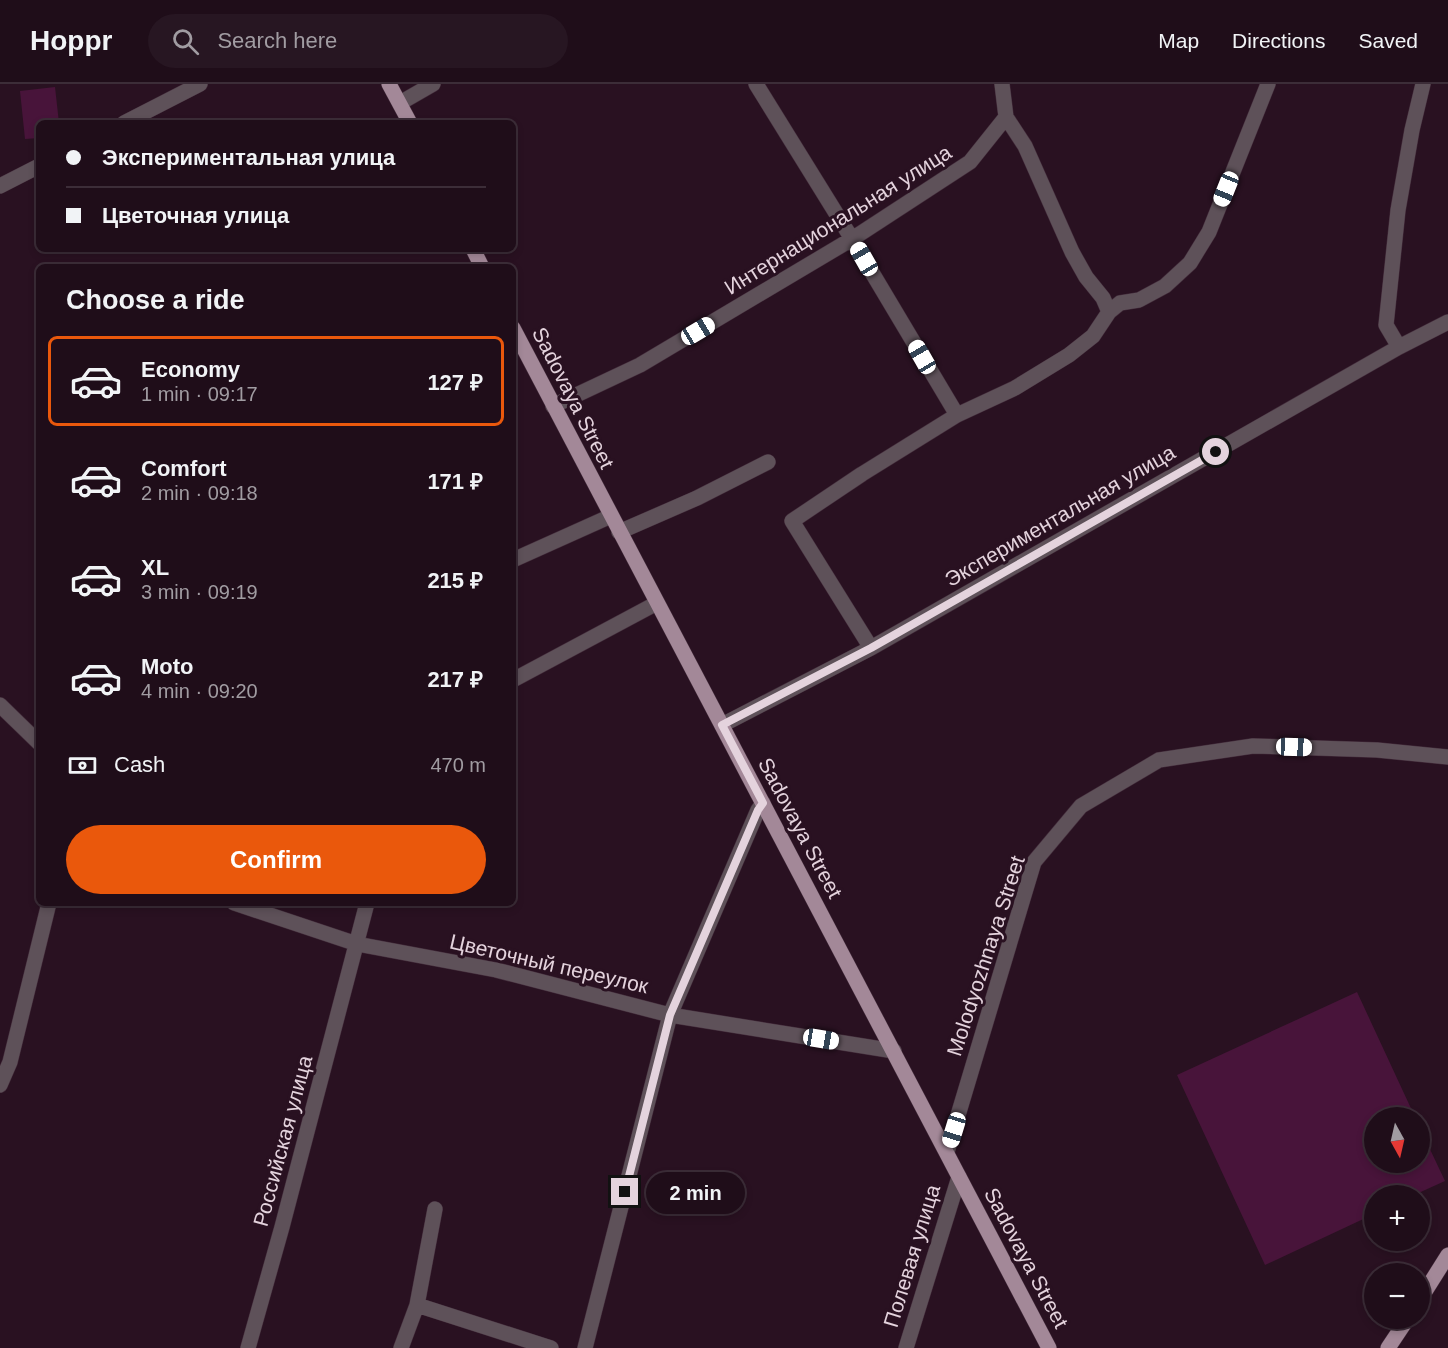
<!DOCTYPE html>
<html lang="en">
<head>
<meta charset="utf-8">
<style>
	body { margin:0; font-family:Arial,sans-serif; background:#271622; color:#f1f3f6; height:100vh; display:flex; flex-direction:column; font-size:22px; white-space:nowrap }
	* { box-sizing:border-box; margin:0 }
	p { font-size:20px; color:#a19ca2 }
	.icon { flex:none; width:33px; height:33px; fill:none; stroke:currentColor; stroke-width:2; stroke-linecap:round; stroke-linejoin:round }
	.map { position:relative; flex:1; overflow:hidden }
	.panel { position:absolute; left:36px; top:180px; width:480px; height:642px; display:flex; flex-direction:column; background:#1f0d19; border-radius:9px; box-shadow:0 3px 9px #0003,0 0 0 2px #3c2d38 }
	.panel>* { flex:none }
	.top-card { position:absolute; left:36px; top:36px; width:480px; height:132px; border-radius:9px; box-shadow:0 3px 9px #0003,0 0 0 2px #3c2d38; display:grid; align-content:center; height:132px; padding:0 30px; background:#1f0d19 }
	.needle { width:39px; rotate:172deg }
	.tools { position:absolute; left:1364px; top:1023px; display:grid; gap:12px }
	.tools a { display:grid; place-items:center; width:66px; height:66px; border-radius:50%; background:#1f0d19; box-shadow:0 3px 9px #0003,0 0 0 2px #3c2d38; font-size:30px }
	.end { position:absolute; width:27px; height:27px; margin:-14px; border:8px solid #e4d3dd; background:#111; box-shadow:0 0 0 3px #111 }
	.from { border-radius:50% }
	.bubble { position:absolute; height:42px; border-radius:21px; background:#1f0d19; box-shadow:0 3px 9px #0003,0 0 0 2px #3c2d38; font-size:20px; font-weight:800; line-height:42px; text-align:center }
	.car { position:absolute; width:18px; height:36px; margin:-18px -9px; border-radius:8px; box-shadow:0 0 4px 2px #0007; background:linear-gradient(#fff 24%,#345 0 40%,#fff 0 76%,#345 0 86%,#fff 0) }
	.top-card b { display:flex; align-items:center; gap:21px; height:57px; font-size:22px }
	.top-card b+b { border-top:2px solid #3c2d38 }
	.top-card i { width:15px; height:15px; background:#f1f3f6 }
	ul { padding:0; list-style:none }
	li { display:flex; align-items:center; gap:18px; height:90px; margin:0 12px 9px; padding:0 18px; border:3px solid transparent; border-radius:9px }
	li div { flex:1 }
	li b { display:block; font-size:22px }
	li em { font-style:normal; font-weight:800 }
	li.active { border-color:#ea580c }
	li>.icon { width:54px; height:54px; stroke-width:1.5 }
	h2 { padding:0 30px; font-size:27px; line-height:72px }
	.pay { display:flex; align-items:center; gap:15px; height:66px; padding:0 30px; font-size:22px }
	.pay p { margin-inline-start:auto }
	.button { display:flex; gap:12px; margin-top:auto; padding:12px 30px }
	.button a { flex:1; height:69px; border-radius:36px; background:#ea580c; color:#fff; font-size:24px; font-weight:800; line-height:69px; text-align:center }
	header { display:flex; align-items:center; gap:36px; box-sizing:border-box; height:84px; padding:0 30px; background:#1f0d19; border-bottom:2px solid #3c2d38 }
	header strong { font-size:28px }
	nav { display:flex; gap:33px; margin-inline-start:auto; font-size:21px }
	.search { width:420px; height:54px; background:#271622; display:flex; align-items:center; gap:15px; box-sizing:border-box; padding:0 21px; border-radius:33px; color:#a19ca2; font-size:22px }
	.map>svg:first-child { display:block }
	.green { fill:#48143a }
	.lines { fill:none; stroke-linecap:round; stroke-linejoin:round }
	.minor-casing { stroke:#432c3b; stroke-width:16 }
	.major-casing { stroke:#432c3b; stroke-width:16 }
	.minor { stroke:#5e5159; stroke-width:15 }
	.major { stroke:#a38898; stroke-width:15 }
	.route { stroke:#e4d3dd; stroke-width:8 }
	.labels { text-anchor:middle; stroke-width:6; stroke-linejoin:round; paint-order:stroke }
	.street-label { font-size:21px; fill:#e4d3dd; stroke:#291121 }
</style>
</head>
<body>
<header>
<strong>Hoppr</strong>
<div class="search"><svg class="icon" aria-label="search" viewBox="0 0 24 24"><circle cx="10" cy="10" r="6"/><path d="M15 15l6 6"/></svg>Search here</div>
<nav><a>Map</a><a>Directions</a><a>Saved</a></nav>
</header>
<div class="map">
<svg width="1448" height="1264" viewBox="0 0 1448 1264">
	<rect width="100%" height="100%" fill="#291121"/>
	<!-- green -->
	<path class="green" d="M 55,3 L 59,39 L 39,39 L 39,54 L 25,55 L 20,7 Z
		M 1357,908 L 1415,1033 L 1374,1034 L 1374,1078 L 1419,1078 L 1419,1042 L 1445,1097 L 1414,1111 L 1374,1112 L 1374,1130 L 1265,1181 L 1177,991 Z"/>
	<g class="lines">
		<defs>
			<path id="minor" d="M 756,0 L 852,155 L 957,331
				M 400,19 L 433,0
				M 1006,33 L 1025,62 L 1072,168 L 1086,193 L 1103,214 L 1109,228 L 1120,219 L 1139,216 L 1165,202 L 1190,179 L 1209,148 L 1268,0
				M 124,39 L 200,0
				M 0,102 L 39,82
				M 1399,263 L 1386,241 L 1388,222 L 1398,126 L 1412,46 L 1423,0
				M 553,322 L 640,281 L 852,155 L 970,78 L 1006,33 L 1002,0
				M 619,448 L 697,414 L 768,378
				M 513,476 L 611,432
				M 871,564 L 792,437 L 862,390 L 957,331 L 1015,304 L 1069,271 L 1093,252 L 1109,228
				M 513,596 L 657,519
				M 0,621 L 39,659
				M 722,641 L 871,564 L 1399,263 L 1448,238
				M 234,819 L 357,860 L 496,886 L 670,931 L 894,967
				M 0,1001 L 10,978 L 49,819
				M 947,1068 L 1034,778 L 1081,722 L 1159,676 L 1253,662 L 1377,666 L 1448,673
				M 417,1221 L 435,1125
				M 248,1264 L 282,1143 L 367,819
				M 401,1264 L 417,1221 L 551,1264
				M 585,1264 L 670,931 L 758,726 L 763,719
				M 906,1264 L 959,1093"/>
			<path id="major" d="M 389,0 L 410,39
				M 473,165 L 482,183
				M 513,244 L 1049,1264
				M 1419,1217 L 1448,1171
				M 1388,1264 L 1408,1234"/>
		</defs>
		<!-- minor casing -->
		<use href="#minor" class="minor-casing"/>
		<!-- major casing -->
		<use href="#major" class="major-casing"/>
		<!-- minor -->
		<use href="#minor" class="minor"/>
		<!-- major -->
		<use href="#major" class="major"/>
	</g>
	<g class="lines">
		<!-- route -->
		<path class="route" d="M 625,1108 L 670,931 L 758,726 L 763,719 L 722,641 L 871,564 L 1216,368"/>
	</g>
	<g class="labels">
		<!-- street labels -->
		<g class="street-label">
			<text transform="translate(838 136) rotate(-32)" y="7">Интернациональная улица</text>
			<text transform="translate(573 314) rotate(63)" y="7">Sadovaya Street</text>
			<text transform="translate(1060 432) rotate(-30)" y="7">Экспериментальная улица</text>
			<text transform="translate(800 744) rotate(62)" y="7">Sadovaya Street</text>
			<text transform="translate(986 872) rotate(-72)" y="7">Molodyozhnaya Street</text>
			<text transform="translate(549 880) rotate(13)" y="7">Цветочный переулок</text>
			<text transform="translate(283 1057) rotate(-75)" y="7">Российская улица</text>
			<text transform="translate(912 1172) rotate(-73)" y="7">Полевая улица</text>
			<text transform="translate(1026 1174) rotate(62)" y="7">Sadovaya Street</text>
		</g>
	</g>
</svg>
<div class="tools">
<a><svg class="needle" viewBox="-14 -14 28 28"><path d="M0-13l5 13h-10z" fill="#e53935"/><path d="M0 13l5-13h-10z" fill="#a19ca2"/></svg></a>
<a>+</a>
<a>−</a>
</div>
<i class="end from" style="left:1216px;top:368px"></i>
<i class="end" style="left:625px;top:1108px"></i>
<div class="bubble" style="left:646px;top:1088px;width:99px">2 min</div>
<i class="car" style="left:1226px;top:105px;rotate:202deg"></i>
<i class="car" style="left:864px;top:175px;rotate:330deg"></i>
<i class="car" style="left:698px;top:247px;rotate:59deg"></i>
<i class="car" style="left:922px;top:273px;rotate:330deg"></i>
<i class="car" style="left:1294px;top:663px;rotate:92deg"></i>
<i class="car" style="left:821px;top:955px;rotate:99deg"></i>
<i class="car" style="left:954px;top:1046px;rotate:197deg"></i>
<div class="top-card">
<b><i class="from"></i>Экспериментальная улица</b>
<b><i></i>Цветочная улица</b>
</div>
<section class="panel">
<h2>Choose a ride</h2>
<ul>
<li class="active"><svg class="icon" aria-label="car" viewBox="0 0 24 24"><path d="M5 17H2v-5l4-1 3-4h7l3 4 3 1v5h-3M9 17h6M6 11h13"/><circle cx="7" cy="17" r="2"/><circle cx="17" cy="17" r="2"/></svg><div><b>Economy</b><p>1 min · 09:17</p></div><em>127 ₽</em></li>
<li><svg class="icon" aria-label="car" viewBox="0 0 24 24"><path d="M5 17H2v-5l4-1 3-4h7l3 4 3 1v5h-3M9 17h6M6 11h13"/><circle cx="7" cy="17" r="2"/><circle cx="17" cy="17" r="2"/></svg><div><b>Comfort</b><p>2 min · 09:18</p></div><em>171 ₽</em></li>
<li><svg class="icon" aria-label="car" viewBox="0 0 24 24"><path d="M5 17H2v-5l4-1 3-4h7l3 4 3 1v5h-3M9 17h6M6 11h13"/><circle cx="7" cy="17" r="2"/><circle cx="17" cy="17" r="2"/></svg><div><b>XL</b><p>3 min · 09:19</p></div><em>215 ₽</em></li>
<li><svg class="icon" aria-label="car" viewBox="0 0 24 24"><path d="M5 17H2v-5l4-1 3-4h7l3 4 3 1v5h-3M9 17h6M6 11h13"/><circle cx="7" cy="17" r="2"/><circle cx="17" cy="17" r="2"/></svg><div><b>Moto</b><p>4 min · 09:20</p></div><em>217 ₽</em></li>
</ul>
<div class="pay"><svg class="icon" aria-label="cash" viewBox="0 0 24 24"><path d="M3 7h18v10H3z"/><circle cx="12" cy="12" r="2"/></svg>Cash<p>470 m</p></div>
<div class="button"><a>Confirm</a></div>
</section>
</div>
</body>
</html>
